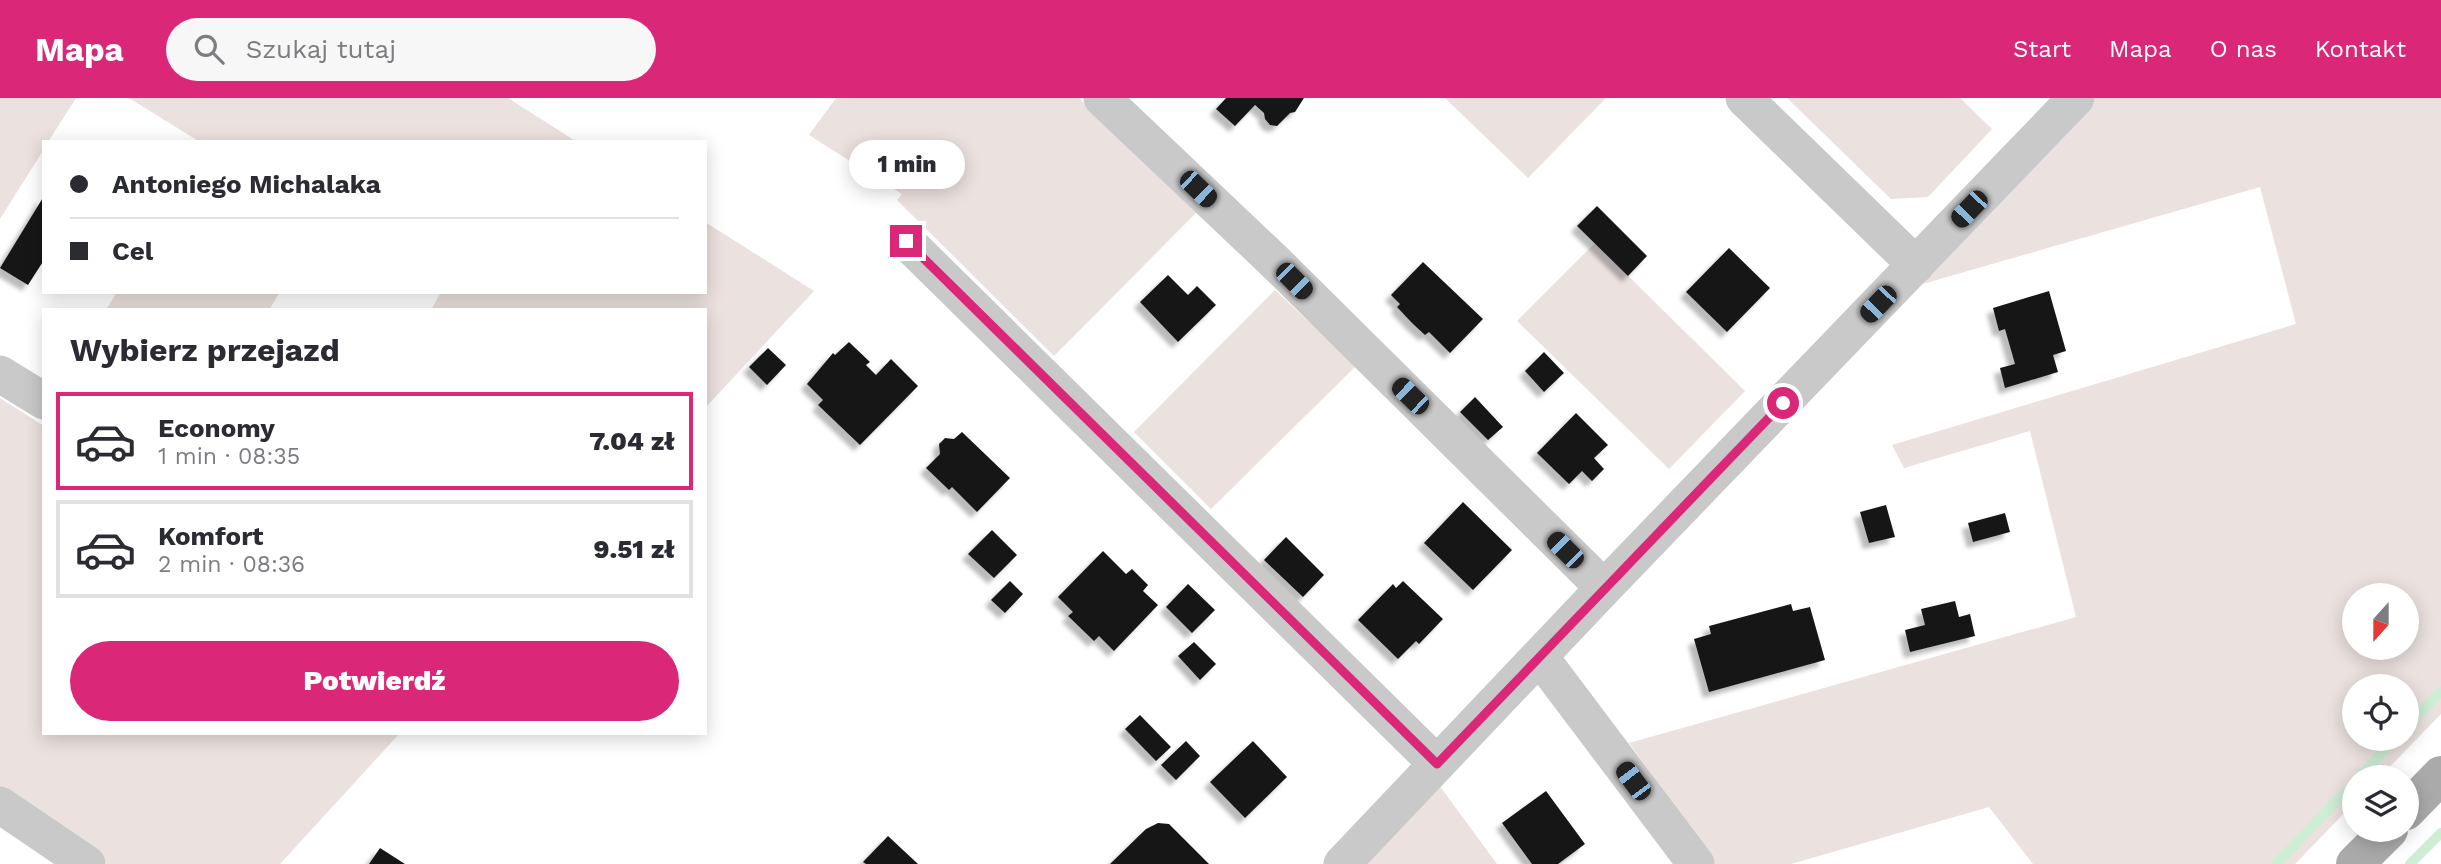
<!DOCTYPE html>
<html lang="pl">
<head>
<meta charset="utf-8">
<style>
	body { margin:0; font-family:"Work Sans",sans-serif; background:#f7f7f7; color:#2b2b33; height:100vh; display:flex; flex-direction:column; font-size:26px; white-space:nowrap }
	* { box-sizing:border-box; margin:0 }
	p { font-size:23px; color:#7c7c81 }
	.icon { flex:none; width:38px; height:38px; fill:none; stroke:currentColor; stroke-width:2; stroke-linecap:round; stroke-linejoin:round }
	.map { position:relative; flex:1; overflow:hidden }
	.drawer { position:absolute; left:42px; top:210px; width:665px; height:427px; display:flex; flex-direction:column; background:#fff; border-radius:0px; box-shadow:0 4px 18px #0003 }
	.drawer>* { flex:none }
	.banner { position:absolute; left:42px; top:42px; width:665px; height:154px; border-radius:0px; box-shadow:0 4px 18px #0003; display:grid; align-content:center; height:154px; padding:0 28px; background:#fff }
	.needle { width:46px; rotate:201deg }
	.fabs { position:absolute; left:2342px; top:485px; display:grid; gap:14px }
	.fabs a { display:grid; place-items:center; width:77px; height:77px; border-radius:50%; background:#fff; box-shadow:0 4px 18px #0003; font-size:35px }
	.end { position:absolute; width:32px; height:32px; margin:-16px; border:9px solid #db2777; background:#fff; box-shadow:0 0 0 4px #fff }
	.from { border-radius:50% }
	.bubble { position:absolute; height:49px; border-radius:24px; background:#fff; box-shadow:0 4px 18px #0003; font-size:23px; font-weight:800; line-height:49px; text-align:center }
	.car { position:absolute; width:21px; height:42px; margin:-21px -10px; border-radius:9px; box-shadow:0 0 5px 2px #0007; background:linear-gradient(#222 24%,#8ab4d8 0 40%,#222 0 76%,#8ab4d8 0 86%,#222 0) }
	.banner b { display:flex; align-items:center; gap:24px; height:66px; font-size:26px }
	.banner b+b { border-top:2px solid #e1e1e2 }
	.banner i { width:18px; height:18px; background:#2b2b33 }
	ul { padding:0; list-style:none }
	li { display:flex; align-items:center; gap:21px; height:98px; margin:0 14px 10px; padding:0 14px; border:4px solid #e1e1e2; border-radius:0px }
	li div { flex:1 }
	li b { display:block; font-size:26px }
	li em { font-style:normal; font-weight:800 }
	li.selected { border-color:#db2777 }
	li>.icon { width:63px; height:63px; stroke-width:1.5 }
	h2 { padding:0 28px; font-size:32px; line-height:84px }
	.primary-button { display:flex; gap:14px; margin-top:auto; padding:14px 28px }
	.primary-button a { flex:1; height:80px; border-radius:42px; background:#db2777; color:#fff; font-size:28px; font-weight:800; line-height:80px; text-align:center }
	header { display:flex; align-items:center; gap:42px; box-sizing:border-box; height:98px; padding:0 35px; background:#db2777; color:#fff }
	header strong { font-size:33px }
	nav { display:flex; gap:38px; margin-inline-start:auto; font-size:24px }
	.search { width:490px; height:63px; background:#f7f7f7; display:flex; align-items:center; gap:18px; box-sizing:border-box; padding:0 24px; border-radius:38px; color:#7c7c81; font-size:26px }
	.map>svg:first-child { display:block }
	.green { fill:#ebe1de; fill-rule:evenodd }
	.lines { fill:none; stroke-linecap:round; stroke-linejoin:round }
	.stream { stroke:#cdedd4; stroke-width:10 }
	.building { fill:#191919; filter:url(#shadow) }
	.minor { stroke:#c9c9c9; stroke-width:37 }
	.major { stroke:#aaa; stroke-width:38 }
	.route { stroke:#db2777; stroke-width:9 }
</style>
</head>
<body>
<header>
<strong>Mapa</strong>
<div class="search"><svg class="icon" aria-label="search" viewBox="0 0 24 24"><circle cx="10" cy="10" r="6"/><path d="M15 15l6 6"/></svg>Szukaj tutaj</div>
<nav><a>Start</a><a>Mapa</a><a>O nas</a><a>Kontakt</a></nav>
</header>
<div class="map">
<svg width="2441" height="766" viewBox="0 0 2441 766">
	<defs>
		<filter id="shadow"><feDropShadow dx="-6" dy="6" stdDeviation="2" flood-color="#0004"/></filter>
	</defs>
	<rect width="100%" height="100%" fill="#fff"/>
	<!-- green -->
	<path class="green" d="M 0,0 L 76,0 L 48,44 L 44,44 L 44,51 L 0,121 Z
		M 129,0 L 508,0 L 577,44 L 200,44 Z
		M 836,0 L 1079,0 L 1197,114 L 1054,258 L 897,102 L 902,96 L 809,37 Z
		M 1445,0 L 1606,0 L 1528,80 Z
		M 1787,0 L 1960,0 L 1992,31 L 1928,99 L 1891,101 Z
		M 2094,0 L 2441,0 L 2441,616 L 2380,679 L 2354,679 L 2354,705 L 2295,766 L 2033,766 L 1989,709 L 1791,766 L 1715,766 L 1629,645 L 2076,519 L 2030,333 L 1904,370 L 1892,347 L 2296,226 L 2260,89 L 1912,189 ZM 2354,497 L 2406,497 L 2406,550 L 2354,550 ZM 2354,588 L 2406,588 L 2406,640 L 2354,640 Z
		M 705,124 L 814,193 L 705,310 L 705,212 L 431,212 L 441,194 L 705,194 Z
		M 1595,145 L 1745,293 L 1669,371 L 1517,223 Z
		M 1275,192 L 1356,268 L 1211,411 L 1134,334 Z
		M 117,194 L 280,194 L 269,212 L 106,212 Z
		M 0,300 L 44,328 L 44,635 L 400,635 L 280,766 L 107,766 L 0,695 Z
		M 1439,687 L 1497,766 L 1363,766 Z"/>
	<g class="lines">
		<!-- stream -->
		<path class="stream" d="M 2406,630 L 2441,593
			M 2359,679 L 2396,640
			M 2276,766 L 2354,685
			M 2410,766 L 2441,735"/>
	</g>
	<!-- building -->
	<path class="building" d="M 1226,0 L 1304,0 L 1295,14 L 1290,15 L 1277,28 L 1270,27 L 1265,21 L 1264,15 L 1255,7 L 1235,28 L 1216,11 Z
		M 44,98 L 44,162 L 28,187 L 0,170 Z
		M 1597,108 L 1647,158 L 1628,178 L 1577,128 Z
		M 1729,150 L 1770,190 L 1727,234 L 1686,194 Z
		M 1423,164 L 1483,221 L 1450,255 L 1429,234 L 1425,237 L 1412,225 L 1397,209 L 1400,206 L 1391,197 Z
		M 1168,177 L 1188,197 L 1197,188 L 1216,207 L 1178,244 L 1140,204 Z
		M 2049,193 L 2066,253 L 2053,257 L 2058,274 L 2005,290 L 2000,270 L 2015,266 L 2005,231 L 1999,233 L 1993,210 Z
		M 849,244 L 870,264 L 866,267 L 876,277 L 891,261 L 918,288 L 860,347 L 818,307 L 823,302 L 807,286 L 833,255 L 835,257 Z
		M 768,250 L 786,267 L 767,287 L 749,269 Z
		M 1544,254 L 1564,275 L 1544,294 L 1525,273 Z
		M 1475,299 L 1503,329 L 1488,342 L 1460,314 Z
		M 1576,315 L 1608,347 L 1594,360 L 1604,371 L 1592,383 L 1582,373 L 1569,386 L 1537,355 Z
		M 962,334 L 1010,380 L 977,414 L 952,389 L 949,392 L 926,370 L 940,356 L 939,346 L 945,340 L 954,341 Z
		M 1463,404 L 1512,452 L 1473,492 L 1424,445 Z
		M 1886,407 L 1895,439 L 1869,445 L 1860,414 Z
		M 2005,415 L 2010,434 L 1973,444 L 1968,425 Z
		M 992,432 L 1017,457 L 994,480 L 968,456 Z
		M 1286,439 L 1324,477 L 1303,499 L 1264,462 Z
		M 1103,453 L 1126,476 L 1132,471 L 1148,487 L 1143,493 L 1158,507 L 1114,553 L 1099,538 L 1094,543 L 1068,518 L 1073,514 L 1058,499 Z
		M 1010,483 L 1023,496 L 1005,515 L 991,502 Z
		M 1403,483 L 1443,521 L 1419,546 L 1416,543 L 1398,561 L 1358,522 L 1393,486 L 1396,490 Z
		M 1188,486 L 1215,512 L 1192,535 L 1166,509 Z
		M 1955,503 L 1959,519 L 1970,516 L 1975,538 L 1910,554 L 1905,532 L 1925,527 L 1921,511 Z
		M 1791,506 L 1793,513 L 1810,509 L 1825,562 L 1709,594 L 1694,541 L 1711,536 L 1709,528 Z
		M 1194,544 L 1216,566 L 1200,582 L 1178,558 Z
		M 1140,617 L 1171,649 L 1156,663 L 1125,631 Z
		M 1186,643 L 1200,658 L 1176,682 L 1161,667 Z
		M 1253,643 L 1287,679 L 1245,720 L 1210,684 Z
		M 1546,693 L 1585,746 L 1558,766 L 1532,766 L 1502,725 Z
		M 1158,725 L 1169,726 L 1209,766 L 1110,766 L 1146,731 Z
		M 888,738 L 918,766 L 866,766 L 863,764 Z
		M 380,750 L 405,766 L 369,766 Z"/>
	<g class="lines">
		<!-- minor -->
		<path class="minor" d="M 1102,0 L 1275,164 L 1604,490
			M 1744,0 L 1916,167
			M 906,143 L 1437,666
			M 0,276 L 44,303
			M 1540,559 L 1696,766
			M 0,707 L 87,766
			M 1342,766 L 1604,490 L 2076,0"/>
		<!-- major -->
		<path class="major" d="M 2406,713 L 2441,677
			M 2355,766 L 2389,732"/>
	</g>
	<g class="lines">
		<!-- route -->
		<path class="route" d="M 906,143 L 1437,666 L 1783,305"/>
	</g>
</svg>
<div class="fabs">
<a><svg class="needle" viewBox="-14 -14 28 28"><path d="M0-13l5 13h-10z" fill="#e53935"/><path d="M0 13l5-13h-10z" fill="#7c7c81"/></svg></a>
<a><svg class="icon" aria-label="locate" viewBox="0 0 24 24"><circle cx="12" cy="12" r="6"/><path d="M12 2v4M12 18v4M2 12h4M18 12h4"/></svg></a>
<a><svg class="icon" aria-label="layers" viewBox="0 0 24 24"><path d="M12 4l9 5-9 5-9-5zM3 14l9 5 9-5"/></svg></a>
</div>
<i class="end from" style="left:1783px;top:305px"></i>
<i class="end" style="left:906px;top:143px"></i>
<div class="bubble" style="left:849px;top:42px;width:116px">1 min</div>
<i class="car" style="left:1198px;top:91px;rotate:134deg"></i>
<i class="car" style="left:1969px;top:111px;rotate:224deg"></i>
<i class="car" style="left:1294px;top:183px;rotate:135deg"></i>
<i class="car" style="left:1878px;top:206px;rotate:224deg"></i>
<i class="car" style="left:1410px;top:298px;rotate:314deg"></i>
<i class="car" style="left:1565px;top:452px;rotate:315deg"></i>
<i class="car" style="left:1633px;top:683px;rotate:323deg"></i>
<div class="banner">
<b><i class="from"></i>Antoniego Michalaka</b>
<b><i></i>Cel</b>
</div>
<section class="drawer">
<h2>Wybierz przejazd</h2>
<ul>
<li class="selected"><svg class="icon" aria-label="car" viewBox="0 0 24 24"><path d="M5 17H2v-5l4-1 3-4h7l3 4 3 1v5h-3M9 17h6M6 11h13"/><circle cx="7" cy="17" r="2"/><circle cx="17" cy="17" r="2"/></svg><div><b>Economy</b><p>1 min · 08:35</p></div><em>7.04 zł</em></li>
<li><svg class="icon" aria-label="car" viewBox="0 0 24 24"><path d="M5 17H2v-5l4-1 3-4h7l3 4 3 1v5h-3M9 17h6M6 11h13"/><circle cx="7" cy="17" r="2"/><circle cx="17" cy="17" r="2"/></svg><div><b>Komfort</b><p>2 min · 08:36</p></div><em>9.51 zł</em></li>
</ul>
<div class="primary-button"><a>Potwierdź</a></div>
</section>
</div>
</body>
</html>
